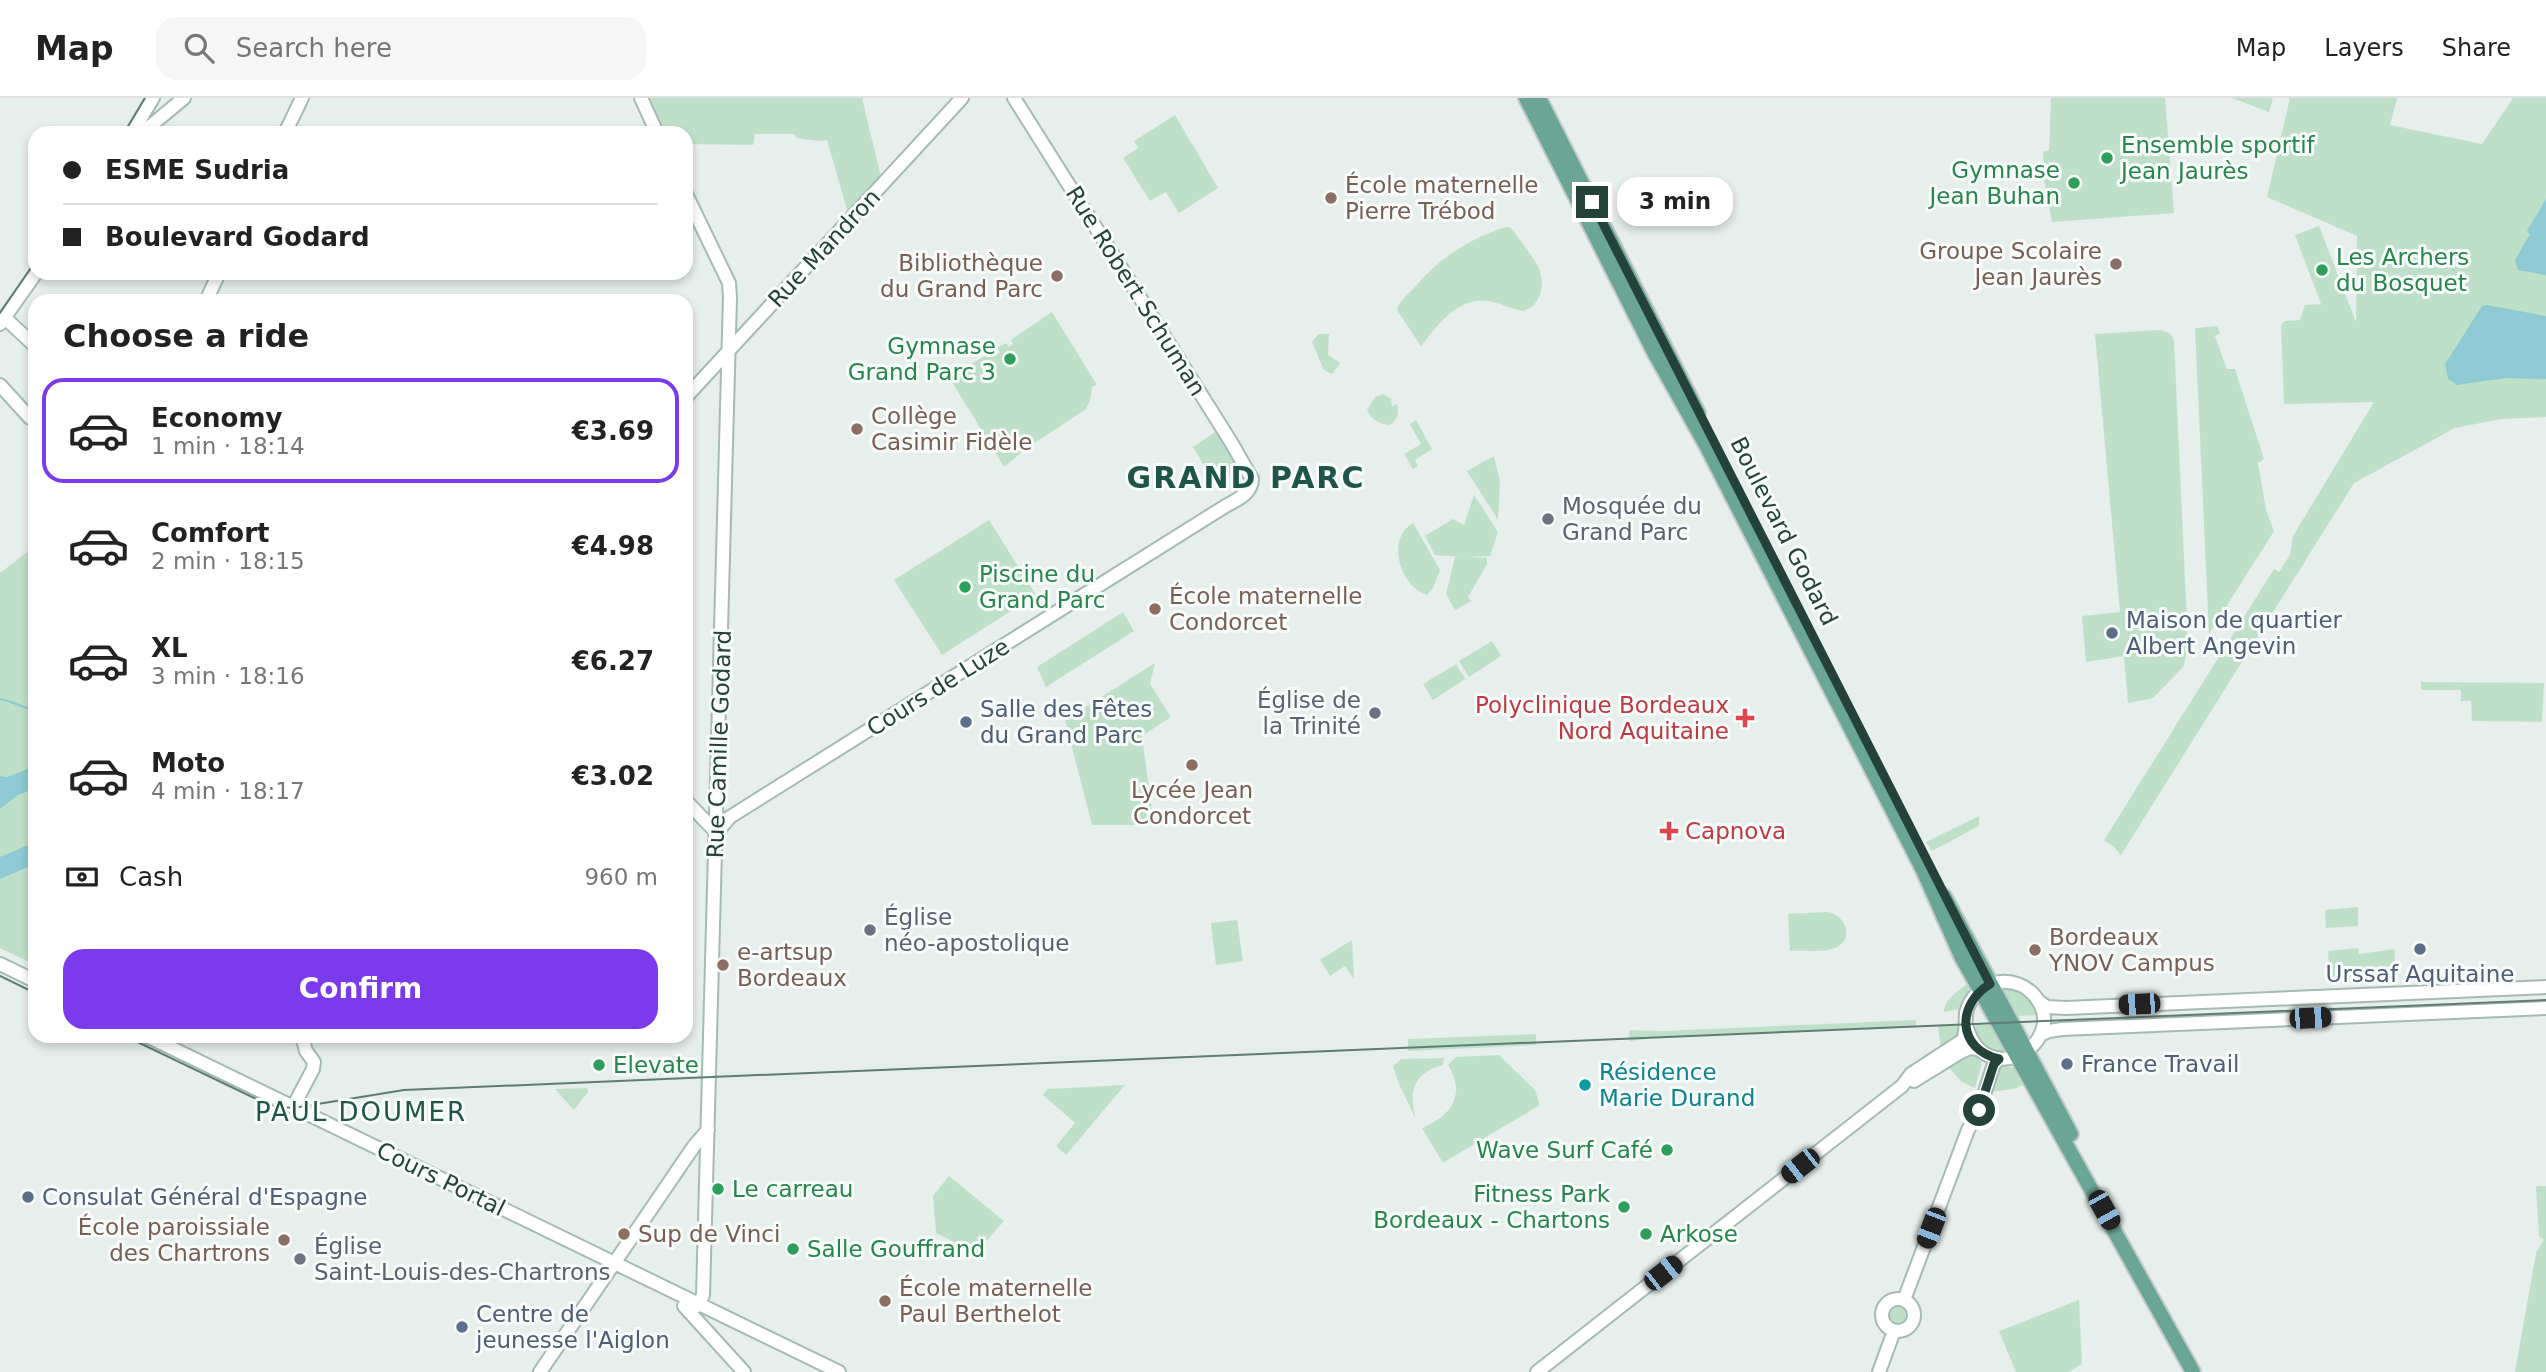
<!DOCTYPE html>
<html lang="en">
<head>
<meta charset="utf-8">
<style>
	body { margin:0; font-family:"DejaVu Sans",sans-serif; background:#f6f6f6; color:#222; height:100vh; display:flex; flex-direction:column; font-size:26px; white-space:nowrap }
	* { box-sizing:border-box; margin:0 }
	p { font-size:23px; color:#767676 }
	.icon { flex:none; width:38px; height:38px; fill:none; stroke:currentColor; stroke-width:2; stroke-linecap:round; stroke-linejoin:round }
	.map { position:relative; flex:1; overflow:hidden }
	.details { position:absolute; left:28px; top:196px; width:665px; height:749px; display:flex; flex-direction:column; background:#fff; border-radius:21px; box-shadow:0 4px 10px #0003 }
	.details>* { flex:none }
	.hud { position:absolute; left:28px; top:28px; width:665px; height:154px; border-radius:21px; box-shadow:0 4px 10px #0003; display:grid; align-content:center; height:154px; padding:0 35px; background:#fff }
	.end { position:absolute; width:32px; height:32px; margin:-16px; border:9px solid #24423a; background:#fff; box-shadow:0 0 0 4px #fff }
	.from { border-radius:50% }
	.bubble { position:absolute; height:49px; border-radius:21px; background:#fff; box-shadow:0 4px 10px #0003; font-size:23px; font-weight:700; line-height:49px; text-align:center }
	.car { position:absolute; width:21px; height:42px; margin:-21px -10px; border-radius:9px; box-shadow:0 0 5px 2px #0007; background:linear-gradient(#222 24%,#8ab4d8 0 40%,#222 0 76%,#8ab4d8 0 86%,#222 0) }
	.hud b { display:flex; align-items:center; gap:24px; height:66px; font-size:26px }
	.hud b+b { border-top:2px solid #e0e0e0 }
	.hud i { width:18px; height:18px; background:#222 }
	ul { padding:0; list-style:none }
	li { display:flex; align-items:center; gap:21px; height:105px; margin:0 14px 10px; padding:0 21px; border:4px solid transparent; border-radius:21px }
	li div { flex:1 }
	li b { display:block; font-size:26px }
	li em { font-style:normal; font-weight:700 }
	li.on { border-color:#7c3aed }
	li>.icon { width:63px; height:63px; stroke-width:1.5 }
	h2 { padding:0 35px; font-size:32px; line-height:84px }
	.pay { display:flex; align-items:center; gap:18px; height:77px; padding:0 35px; font-size:26px }
	.pay p { margin-inline-start:auto }
	.action { display:flex; gap:14px; margin-top:auto; padding:14px 35px }
	.action a { flex:1; height:80px; border-radius:21px; background:#7c3aed; color:#fff; font-size:28px; font-weight:700; line-height:80px; text-align:center }
	header { display:flex; align-items:center; gap:42px; box-sizing:border-box; height:98px; padding:0 35px; background:#fff; border-bottom:2px solid #e0e0e0 }
	header strong { font-size:33px }
	nav { display:flex; gap:38px; margin-inline-start:auto; font-size:24px }
	.search { width:490px; height:63px; background:#f6f6f6; display:flex; align-items:center; gap:18px; box-sizing:border-box; padding:0 24px; border-radius:21px; color:#767676; font-size:26px }
	.map>svg:first-child { display:block }
	.green { fill:#bfe0c8 }
	.water { fill:#8ec9d4 }
	.lines { fill:none; stroke-linecap:round; stroke-linejoin:round }
	.stream { stroke:#8ec9d4; stroke-width:2 }
	.secondary-casing { stroke:#a4bbb3; stroke-width:16 }
	.primary-casing { stroke:#c2cac8; stroke-width:18 }
	.secondary { stroke:#fff; stroke-width:12 }
	.primary { stroke:#6aa596; stroke-width:14 }
	.tram { stroke:#5f7d75; stroke-width:2 }
	.route { stroke:#24423a; stroke-width:9 }
	.leisure-dot { fill:#2e9e5b; stroke:#f7fbf9; stroke-width:2.5 }
	.education-dot { fill:#8d6e63; stroke:#f7fbf9; stroke-width:2.5 }
	.worship-dot { fill:#6b7280; stroke:#f7fbf9; stroke-width:2.5 }
	.service-dot { fill:#5c6f8a; stroke:#f7fbf9; stroke-width:2.5 }
	.health-dot { fill:#e0444e; stroke:#f7fbf9; stroke-width:2.5 }
	.culture-dot { fill:#0f9aa8; stroke:#f7fbf9; stroke-width:2.5 }
	.labels { text-anchor:middle; stroke-width:6; stroke-linejoin:round; paint-order:stroke }
	.leisure-label { font-size:23px; fill:#27864d; stroke:#f7fbf9; text-anchor:start }
	.education-label { font-size:23px; fill:#785e54; stroke:#f7fbf9; text-anchor:start }
	.street-label { font-size:23px; fill:#24423a; stroke:#f7fbf9 }
	.worship-label { font-size:23px; fill:#5b616d; stroke:#f7fbf9; text-anchor:start }
	.service-label { font-size:23px; fill:#4e5e75; stroke:#f7fbf9; text-anchor:start }
	.health-label { font-size:23px; fill:#be3a42; stroke:#f7fbf9; text-anchor:end }
	.culture-label { font-size:23px; fill:#0d838f; stroke:#f7fbf9; text-anchor:start }
	.quarter-label { font-size:26px; letter-spacing:2px; fill:#1f5548; stroke:#f7fbf9 }
	.district-label { font-size:30px; font-weight:bold; letter-spacing:2px; fill:#1f5548; stroke:#f7fbf9 }
</style>
</head>
<body>
<header>
<strong>Map</strong>
<div class="search"><svg class="icon" aria-label="search" viewBox="0 0 24 24"><circle cx="10" cy="10" r="6"/><path d="M15 15l6 6"/></svg>Search here</div>
<nav><a>Map</a><a>Layers</a><a>Share</a></nav>
</header>
<div class="map">
<svg width="2546" height="1274" viewBox="0 0 2546 1274">
	<rect width="100%" height="100%" fill="#e6efeb"/>
	<!-- green -->
	<path class="green" d="M 647,0 L 862,0 L 881,79 L 848,115 L 827,42 L 819,43 L 796,40 L 795,36 L 755,36 L 753,47 L 686,46 L 686,35 L 664,35 Z
		M 2051,0 L 2165,0 L 2174,115 L 2052,124 L 2042,70 L 2044,69 L 2043,54 L 2049,52 Z
		M 2232,0 L 2273,0 L 2269,14 Z
		M 2290,0 L 2397,0 L 2390,27 L 2482,46 L 2513,0 L 2546,0 L 2546,319 L 2502,321 L 2455,330 L 2354,385 L 2121,757 L 2113,748 L 2104,742 L 2274,471 L 2279,474 L 2290,457 L 2293,438 L 2374,304 L 2284,306 L 2281,227 L 2285,223 L 2300,222 L 2305,207 L 2321,206 L 2295,137 L 2319,128 L 2356,224 L 2357,138 L 2267,99 Z
		M 1175,17 L 1218,90 L 1179,115 L 1166,94 L 1150,103 L 1123,60 L 1138,50 L 1134,43 Z
		M 1506,129 L 1511,130 C 1519,141 1539,165 1541,177 C 1544,193 1538,209 1523,213 C 1510,211 1499,204 1486,203 C 1457,199 1437,228 1421,248 L 1397,212 C 1400,202 1407,197 1414,190 C 1438,161 1470,140 1506,129 Z
		M 1052,214 L 1097,287 L 1092,289 L 1090,303 L 1086,311 L 1027,350 L 1004,369 L 949,279 L 993,253 L 996,257 L 1000,254 L 997,250 L 1006,245 L 1009,249 L 1013,246 L 1011,242 Z
		M 2217,228 L 2220,235 L 2215,238 L 2227,271 L 2235,271 L 2264,361 L 2258,365 L 2266,412 L 2274,433 L 2209,536 L 2195,230 Z
		M 2161,232 L 2171,236 L 2174,243 L 2188,547 L 2184,568 L 2153,600 L 2128,605 L 2124,558 L 2086,564 L 2082,518 L 2120,514 L 2095,236 Z
		M 1318,236 L 1329,236 L 1328,257 L 1340,265 L 1332,276 L 1324,272 L 1312,244 Z
		M 1384,296 L 1391,301 L 1392,308 L 1397,306 C 1399,316 1398,321 1390,327 C 1379,326 1372,322 1367,312 L 1375,299 Z
		M 1416,322 L 1432,351 L 1415,362 L 1418,368 L 1413,371 L 1404,356 L 1421,346 L 1410,326 Z
		M 1218,332 L 1239,371 L 1215,386 L 1193,349 Z
		M 1494,358 L 1500,384 L 1498,422 L 1467,373 Z
		M 1474,397 L 1498,434 L 1490,458 L 1466,459 L 1487,460 L 1487,466 L 1468,499 L 1471,503 L 1455,512 L 1446,496 L 1455,459 L 1463,459 L 1435,457 L 1425,438 L 1453,421 L 1464,427 Z
		M 989,422 L 1036,497 L 942,557 L 894,482 Z
		M 1413,425 L 1440,472 L 1433,490 L 1427,497 C 1399,488 1386,440 1413,425 Z
		M 35,448 L 35,867 L 0,850 L 0,475 Z
		M 1123,514 L 1134,533 L 1046,589 L 1037,569 Z
		M 1492,543 L 1501,558 L 1469,579 L 1459,563 Z
		M 1155,565 L 1150,586 L 1171,619 L 1142,638 L 1154,727 L 1092,727 L 1065,622 Z
		M 1456,566 L 1465,581 L 1433,602 L 1423,586 Z
		M 2421,584 L 2544,585 L 2542,624 L 2472,623 L 2471,603 L 2461,603 L 2461,592 L 2421,592 Z
		M 1979,718 L 1979,728 L 1932,753 L 1926,744 Z
		M 2358,809 L 2358,828 L 2326,830 L 2325,812 Z
		M 1827,814 C 1845,816 1856,841 1835,850 C 1823,855 1803,852 1790,853 L 1788,816 Z
		M 1237,822 L 1243,863 L 1216,867 L 1211,825 Z
		M 1352,842 L 1354,881 L 1345,868 L 1330,878 L 1320,862 Z
		M 2358,850 L 2359,856 L 2395,851 L 2394,882 L 2330,885 L 2328,853 Z
		M 1967,886 L 1969,894 L 1960,911 L 1944,914 C 1944,902 1958,893 1967,886 Z
		M 1999,890 C 2018,889 2032,899 2037,917 L 2015,918 Z
		M 1916,922 L 1916,929 L 1663,939 L 1630,943 L 1629,932 L 1662,933 Z
		M 1972,927 L 1991,927 L 2006,955 C 1985,953 1980,945 1972,927 Z
		M 1938,928 L 1960,928 L 1960,937 L 1941,952 Z
		M 1536,936 L 1536,947 L 1408,953 L 1408,941 Z
		M 1968,955 L 1975,955 L 1982,965 L 1975,990 L 1962,984 L 1947,968 Z
		M 1499,957 L 1535,992 L 1540,1007 L 1443,1065 L 1422,1030 C 1450,1019 1467,997 1448,967 L 1456,959 Z
		M 1444,960 L 1443,967 C 1413,975 1408,994 1416,1021 L 1399,986 L 1393,968 L 1401,961 Z
		M 2000,967 L 2014,970 L 2023,987 L 2014,991 L 1989,994 Z
		M 1125,987 L 1066,1057 L 1056,1048 L 1075,1025 L 1043,997 L 1048,991 Z
		M 587,990 L 588,994 L 574,1012 L 555,991 Z
		M 949,1078 L 1004,1123 L 976,1155 L 936,1135 L 933,1098 Z
		M 2536,1088 L 2546,1088 L 2546,1274 L 2515,1274 L 2536,1155 L 2544,1142 L 2539,1138 Z
		M 2079,1202 L 2082,1266 L 2068,1274 L 2016,1274 L 1999,1233 Z
		M1886 1217a12 12 0 1 1 24 0a12 12 0 1 1-24 0Z"/>
	<!-- water -->
	<path class="water" d="M 2546,101 L 2546,177 L 2518,172 L 2515,162 L 2530,136 L 2527,133 Z
		M 2487,207 L 2546,218 L 2546,281 L 2506,280 L 2457,287 L 2448,281 L 2445,266 L 2482,208 Z
		M 35,668 L 35,690 L 18,697 L 0,711 L 0,678 L 7,679 Z
		M 35,744 L 35,766 L 0,781 L 0,759 Z"/>
	<g class="lines">
		<!-- stream -->
		<path class="stream" d="M 0,601 C 13,603 22,610 35,612"/>
		<defs>
			<path id="secondary" d="M 641,0 L 657,35
				M 132,35 L 153,0
				M 142,35 L 184,0
				M 285,35 L 302,0
				M 686,96 L 729,185 L 730,199 L 703,1197 L 699,1206 L 689,1214
				M 206,203 L 219,175
				M 5,220 L 35,248
				M 0,226 L 36,175
				M 0,287 L 30,320 L 35,321
				M 686,299 L 962,0
				M 686,703 L 716,734
				M 717,734 L 730,719 L 1224,409 C 1236,402 1252,396 1252,381 L 1231,344 L 1014,0
				M 0,866 L 35,883
				M 2038,903 L 2047,909 L 2066,910 L 2546,889
				M 2040,937 L 2049,933 L 2062,931 L 2546,910
				M 147,938 L 839,1274
				M 1914,983 L 1961,954 L 1970,950 L 1978,951
				M 293,1009 L 313,971 L 314,964 L 306,953 L 302,938
				M1882 1217a16 16 0 1 1 32 0a16 16 0 1 1-32 0Z
				M 1904,1202 L 1968,1032 L 1979,1012 L 1994,966 L 1999,961
				M 684,1208 L 744,1274
				M 540,1274 L 694,1048 L 708,1032
				M 1537,1274 L 1902,988 L 1911,976 L 1963,942 C 1967,932 1965,925 1966,915 C 1970,899 1983,886 2000,884 C 2012,883 2025,887 2034,897 C 2073,943 1987,995 1967,930
				M 1879,1274 L 1894,1233"/>
			<path id="primary" d="M 1526,0 L 1654,254 L 1706,347 L 1923,772 L 1961,858 L 2193,1274
				M 1539,0 L 1698,315
				M 1944,798 L 2071,1036"/>
		</defs>
		<!-- secondary casing -->
		<use href="#secondary" class="secondary-casing"/>
		<!-- primary casing -->
		<use href="#primary" class="primary-casing"/>
		<!-- secondary -->
		<use href="#secondary" class="secondary"/>
		<!-- primary -->
		<use href="#primary" class="primary"/>
		<!-- tram -->
		<path class="tram" d="M 124,35 L 145,0
			M 0,215 L 35,164
			M 0,878 L 35,895
			M 125,938 L 271,1008 L 293,1010 L 404,992 L 2546,902"/>
	</g>
	<g class="lines">
		<!-- route -->
		<path class="route" d="M 1592,104 L 1990,886 C 1956,907 1957,951 1999,961 L 1994,966 L 1979,1012"/>
	</g>
	<!-- markers -->
	<g class="leisure-dot">
		<circle cx="2107" cy="60" r="7"/>
		<circle cx="2074" cy="85" r="7"/>
		<circle cx="2322" cy="172" r="7"/>
		<circle cx="1010" cy="261" r="7"/>
		<circle cx="965" cy="489" r="7"/>
		<circle cx="599" cy="967" r="7"/>
		<circle cx="1667" cy="1052" r="7"/>
		<circle cx="718" cy="1091" r="7"/>
		<circle cx="1624" cy="1109" r="7"/>
		<circle cx="1646" cy="1136" r="7"/>
		<circle cx="793" cy="1151" r="7"/>
	</g>
	<g class="education-dot">
		<circle cx="1331" cy="100" r="7"/>
		<circle cx="2116" cy="166" r="7"/>
		<circle cx="1057" cy="178" r="7"/>
		<circle cx="857" cy="331" r="7"/>
		<circle cx="1155" cy="511" r="7"/>
		<circle cx="1192" cy="667" r="7"/>
		<circle cx="2035" cy="852" r="7"/>
		<circle cx="723" cy="867" r="7"/>
		<circle cx="624" cy="1136" r="7"/>
		<circle cx="284" cy="1142" r="7"/>
		<circle cx="885" cy="1203" r="7"/>
	</g>
	<g class="worship-dot">
		<circle cx="1548" cy="421" r="7"/>
		<circle cx="1375" cy="615" r="7"/>
		<circle cx="870" cy="832" r="7"/>
		<circle cx="300" cy="1161" r="7"/>
	</g>
	<g class="service-dot">
		<circle cx="2112" cy="535" r="7"/>
		<circle cx="966" cy="624" r="7"/>
		<circle cx="2420" cy="851" r="7"/>
		<circle cx="2067" cy="966" r="7"/>
		<circle cx="28" cy="1099" r="7"/>
		<circle cx="462" cy="1229" r="7"/>
	</g>
	<g class="health-dot">
		<path d="M1741.5 609.5h7v7h7v7h-7v7h-7v-7h-7v-7h7z"/>
		<path d="M1665.5 722.5h7v7h7v7h-7v7h-7v-7h-7v-7h7z"/>
	</g>
	<circle class="culture-dot" cx="1585" cy="987" r="7"/>
	<g class="labels">
		<!-- leisure labels -->
		<g class="leisure-label">
			<text x="2121" y="55">Ensemble sportif<tspan x="2121" dy="26">Jean Jaurès</tspan></text>
			<text x="2060" y="80" text-anchor="end">Gymnase<tspan x="2060" dy="26">Jean Buhan</tspan></text>
			<text x="2336" y="167">Les Archers<tspan x="2336" dy="26">du Bosquet</tspan></text>
			<text x="996" y="256" text-anchor="end">Gymnase<tspan x="996" dy="26">Grand Parc 3</tspan></text>
			<text x="979" y="484">Piscine du<tspan x="979" dy="26">Grand Parc</tspan></text>
			<text x="613" y="975">Elevate</text>
			<text x="1653" y="1060" text-anchor="end">Wave Surf Café</text>
			<text x="732" y="1099">Le carreau</text>
			<text x="1610" y="1104" text-anchor="end">Fitness Park<tspan x="1610" dy="26">Bordeaux - Chartons</tspan></text>
			<text x="1660" y="1144">Arkose</text>
			<text x="807" y="1159">Salle Gouffrand</text>
		</g>
		<!-- education labels -->
		<g class="education-label">
			<text x="1345" y="95">École maternelle<tspan x="1345" dy="26">Pierre Trébod</tspan></text>
			<text x="2102" y="161" text-anchor="end">Groupe Scolaire<tspan x="2102" dy="26">Jean Jaurès</tspan></text>
			<text x="1043" y="173" text-anchor="end">Bibliothèque<tspan x="1043" dy="26">du Grand Parc</tspan></text>
			<text x="871" y="326">Collège<tspan x="871" dy="26">Casimir Fidèle</tspan></text>
			<text x="1169" y="506">École maternelle<tspan x="1169" dy="26">Condorcet</tspan></text>
			<text x="1192" y="700" text-anchor="middle">Lycée Jean<tspan x="1192" dy="26">Condorcet</tspan></text>
			<text x="2049" y="847">Bordeaux<tspan x="2049" dy="26">YNOV Campus</tspan></text>
			<text x="737" y="862">e-artsup<tspan x="737" dy="26">Bordeaux</tspan></text>
			<text x="270" y="1137" text-anchor="end">École paroissiale<tspan x="270" dy="26">des Chartrons</tspan></text>
			<text x="638" y="1144">Sup de Vinci</text>
			<text x="899" y="1198">École maternelle<tspan x="899" dy="26">Paul Berthelot</tspan></text>
		</g>
		<!-- street labels -->
		<g class="street-label">
			<text transform="translate(824 150) rotate(-47)" y="8">Rue Mandron</text>
			<text transform="translate(1136 193) rotate(58)" y="8">Rue Robert Schuman</text>
			<text transform="translate(1784 433) rotate(63)" y="8">Boulevard Godard</text>
			<text transform="translate(938 589) rotate(-32)" y="8">Cours de Luze</text>
			<text transform="translate(719 646) rotate(-88)" y="8">Rue Camille Godard</text>
			<text transform="translate(441 1081) rotate(26)" y="8">Cours Portal</text>
		</g>
		<!-- worship labels -->
		<g class="worship-label">
			<text x="1562" y="416">Mosquée du<tspan x="1562" dy="26">Grand Parc</tspan></text>
			<text x="1361" y="610" text-anchor="end">Église de<tspan x="1361" dy="26">la Trinité</tspan></text>
			<text x="884" y="827">Église<tspan x="884" dy="26">néo-apostolique</tspan></text>
			<text x="314" y="1156">Église<tspan x="314" dy="26">Saint-Louis-des-Chartrons</tspan></text>
		</g>
		<!-- service labels -->
		<g class="service-label">
			<text x="2126" y="530">Maison de quartier<tspan x="2126" dy="26">Albert Angevin</tspan></text>
			<text x="980" y="619">Salle des Fêtes<tspan x="980" dy="26">du Grand Parc</tspan></text>
			<text x="2420" y="884" text-anchor="middle">Urssaf Aquitaine</text>
			<text x="2081" y="974">France Travail</text>
			<text x="42" y="1107">Consulat Général d'Espagne</text>
			<text x="476" y="1224">Centre de<tspan x="476" dy="26">jeunesse l'Aiglon</tspan></text>
		</g>
		<!-- health labels -->
		<g class="health-label">
			<text x="1729" y="615">Polyclinique Bordeaux<tspan x="1729" dy="26">Nord Aquitaine</tspan></text>
			<text x="1685" y="741" text-anchor="start">Capnova</text>
		</g>
		<!-- culture labels -->
		<g class="culture-label">
			<text x="1599" y="982">Résidence<tspan x="1599" dy="26">Marie Durand</tspan></text>
		</g>
		<!-- quarter labels -->
		<g class="quarter-label">
			<text x="361" y="1023">PAUL DOUMER</text>
		</g>
		<!-- district labels -->
		<g class="district-label">
			<text x="1246" y="390">GRAND PARC</text>
		</g>
	</g>
</svg>
<i class="end from" style="left:1979px;top:1012px"></i>
<i class="end" style="left:1592px;top:104px"></i>
<div class="bubble" style="left:1617px;top:79px;width:116px">3 min</div>
<i class="car" style="left:2139px;top:906px;rotate:267deg"></i>
<i class="car" style="left:2310px;top:920px;rotate:87deg"></i>
<i class="car" style="left:1800px;top:1068px;rotate:232deg"></i>
<i class="car" style="left:2104px;top:1112px;rotate:151deg"></i>
<i class="car" style="left:1931px;top:1130px;rotate:201deg"></i>
<i class="car" style="left:1663px;top:1175px;rotate:52deg"></i>
<div class="hud">
<b><i class="from"></i>ESME Sudria</b>
<b><i></i>Boulevard Godard</b>
</div>
<section class="details">
<h2>Choose a ride</h2>
<ul>
<li class="on"><svg class="icon" aria-label="car" viewBox="0 0 24 24"><path d="M5 17H2v-5l4-1 3-4h7l3 4 3 1v5h-3M9 17h6M6 11h13"/><circle cx="7" cy="17" r="2"/><circle cx="17" cy="17" r="2"/></svg><div><b>Economy</b><p>1 min · 18:14</p></div><em>€3.69</em></li>
<li><svg class="icon" aria-label="car" viewBox="0 0 24 24"><path d="M5 17H2v-5l4-1 3-4h7l3 4 3 1v5h-3M9 17h6M6 11h13"/><circle cx="7" cy="17" r="2"/><circle cx="17" cy="17" r="2"/></svg><div><b>Comfort</b><p>2 min · 18:15</p></div><em>€4.98</em></li>
<li><svg class="icon" aria-label="car" viewBox="0 0 24 24"><path d="M5 17H2v-5l4-1 3-4h7l3 4 3 1v5h-3M9 17h6M6 11h13"/><circle cx="7" cy="17" r="2"/><circle cx="17" cy="17" r="2"/></svg><div><b>XL</b><p>3 min · 18:16</p></div><em>€6.27</em></li>
<li><svg class="icon" aria-label="car" viewBox="0 0 24 24"><path d="M5 17H2v-5l4-1 3-4h7l3 4 3 1v5h-3M9 17h6M6 11h13"/><circle cx="7" cy="17" r="2"/><circle cx="17" cy="17" r="2"/></svg><div><b>Moto</b><p>4 min · 18:17</p></div><em>€3.02</em></li>
</ul>
<div class="pay"><svg class="icon" aria-label="cash" viewBox="0 0 24 24"><path d="M3 7h18v10H3z"/><circle cx="12" cy="12" r="2"/></svg>Cash<p>960 m</p></div>
<div class="action"><a>Confirm</a></div>
</section>
</div>
</body>
</html>
